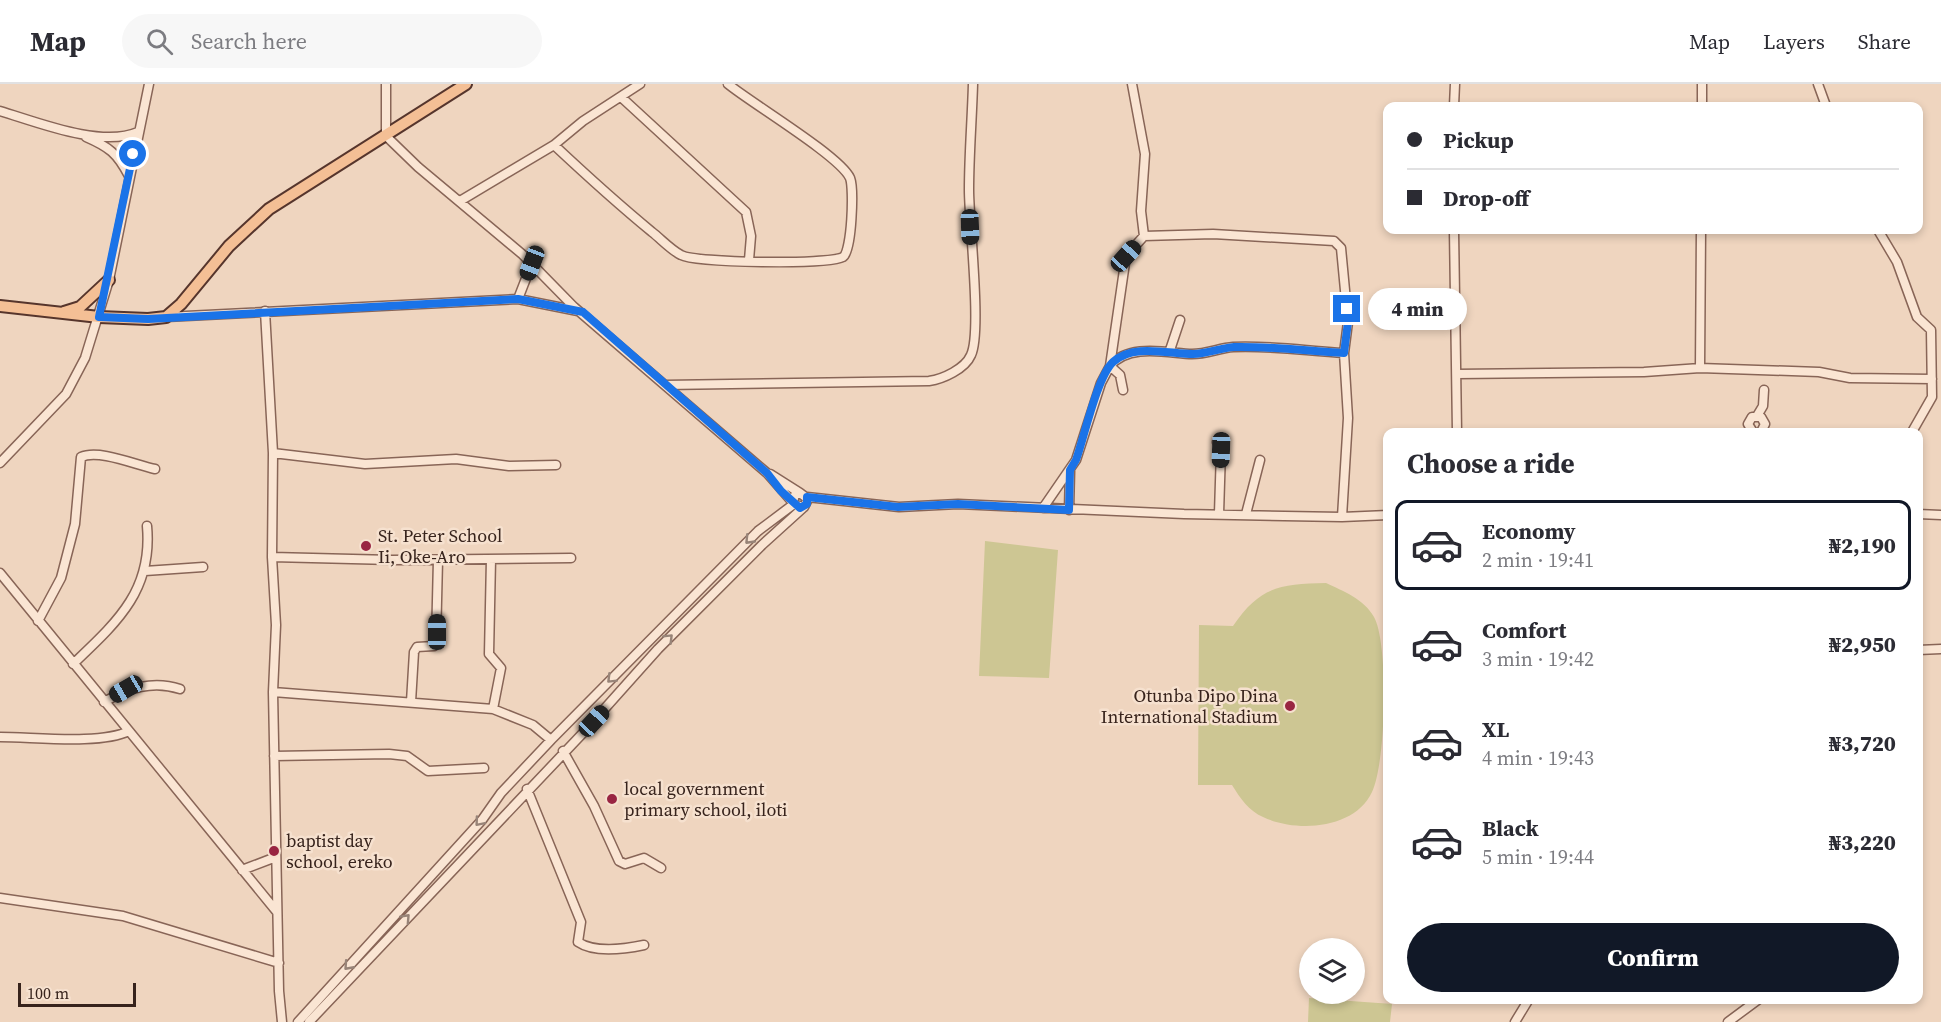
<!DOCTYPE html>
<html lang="en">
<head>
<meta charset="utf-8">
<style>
	body { margin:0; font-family:"Source Serif 4",serif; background:#f7f7f7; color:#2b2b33; height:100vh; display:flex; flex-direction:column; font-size:22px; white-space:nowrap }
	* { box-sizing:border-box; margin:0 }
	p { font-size:20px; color:#7c7c81 }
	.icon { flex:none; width:33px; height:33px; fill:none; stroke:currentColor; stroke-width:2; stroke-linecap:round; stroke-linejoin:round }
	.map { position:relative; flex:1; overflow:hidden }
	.side { position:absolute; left:1383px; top:344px; width:540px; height:576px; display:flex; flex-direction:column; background:#fff; border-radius:12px; box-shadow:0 3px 9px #0003 }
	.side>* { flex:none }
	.banner { position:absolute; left:1383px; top:18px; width:540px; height:132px; border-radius:12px; box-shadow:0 3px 9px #0003; display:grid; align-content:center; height:132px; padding:0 24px; background:#fff }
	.buttons { position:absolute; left:1299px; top:854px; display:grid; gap:12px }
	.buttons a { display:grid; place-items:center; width:66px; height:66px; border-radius:50%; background:#fff; box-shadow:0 3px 9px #0003; font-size:30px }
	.scale { position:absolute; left:18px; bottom:15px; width:118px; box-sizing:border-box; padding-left:6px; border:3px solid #37231c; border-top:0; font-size:16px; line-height:21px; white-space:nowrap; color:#37231c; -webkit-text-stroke:4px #f6e1cf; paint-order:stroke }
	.end { position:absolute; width:27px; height:27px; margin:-14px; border:8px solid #1a73e8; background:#fff; box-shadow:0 0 0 3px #fff }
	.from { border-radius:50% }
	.bubble { position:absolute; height:42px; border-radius:21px; background:#fff; box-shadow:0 3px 9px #0003; font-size:20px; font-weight:800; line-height:42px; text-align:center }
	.car { position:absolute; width:18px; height:36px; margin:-18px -9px; border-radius:8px; box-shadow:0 0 4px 2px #0007; background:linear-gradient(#222 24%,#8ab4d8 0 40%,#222 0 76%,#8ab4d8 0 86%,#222 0) }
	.banner b { display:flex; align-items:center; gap:21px; height:57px; font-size:22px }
	.banner b+b { border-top:2px solid #e1e1e2 }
	.banner i { width:15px; height:15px; background:#2b2b33 }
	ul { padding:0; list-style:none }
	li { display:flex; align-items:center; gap:18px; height:90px; margin:0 12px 9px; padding:0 12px; border:3px solid transparent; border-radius:12px }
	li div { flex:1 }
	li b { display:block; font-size:22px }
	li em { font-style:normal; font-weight:800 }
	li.active { border-color:#111827 }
	li>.icon { width:54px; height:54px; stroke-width:1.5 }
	h2 { padding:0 24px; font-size:27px; line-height:72px }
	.cta { display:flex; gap:12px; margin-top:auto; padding:12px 24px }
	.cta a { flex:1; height:69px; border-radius:36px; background:#111827; color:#fff; font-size:24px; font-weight:800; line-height:69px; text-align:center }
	header { display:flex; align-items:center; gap:36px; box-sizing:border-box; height:84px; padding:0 30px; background:#fff; border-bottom:2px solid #e1e1e2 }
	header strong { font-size:28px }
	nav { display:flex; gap:33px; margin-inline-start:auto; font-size:21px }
	.search { width:420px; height:54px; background:#f7f7f7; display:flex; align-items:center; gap:15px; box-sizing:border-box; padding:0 21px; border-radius:33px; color:#7c7c81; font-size:22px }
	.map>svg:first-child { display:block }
	.green { fill:#cdc693 }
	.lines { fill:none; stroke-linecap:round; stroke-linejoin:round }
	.minor-casing { stroke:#886557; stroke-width:11 }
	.major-casing { stroke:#56352c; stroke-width:14 }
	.minor { stroke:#fae5d3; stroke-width:8 }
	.major { stroke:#f4bf95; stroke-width:10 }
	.oneway { stroke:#988478 }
	.route { stroke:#1a73e8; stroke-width:8 }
	.poi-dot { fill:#992542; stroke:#f6e1cf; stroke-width:2 }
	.labels { text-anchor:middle; stroke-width:5; stroke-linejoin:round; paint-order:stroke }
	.poi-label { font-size:18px; fill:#37231c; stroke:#f6e1cf; text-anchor:start }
</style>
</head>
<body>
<header>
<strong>Map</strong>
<div class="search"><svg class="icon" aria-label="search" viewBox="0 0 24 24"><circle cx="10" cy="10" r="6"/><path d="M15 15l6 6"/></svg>Search here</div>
<nav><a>Map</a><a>Layers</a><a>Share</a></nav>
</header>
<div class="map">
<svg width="1941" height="938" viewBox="0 0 1941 938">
	<rect width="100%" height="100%" fill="#efd5bf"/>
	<!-- green -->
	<path class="green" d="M 985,457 L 1058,466 L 1049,594 L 979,592 Z
		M 1326,499 C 1343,507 1364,515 1374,533 C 1389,560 1386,679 1372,708 C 1355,745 1297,749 1263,733 C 1249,727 1240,714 1232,701 L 1198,701 L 1199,541 L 1233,542 C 1260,502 1281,500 1326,499 Z
		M 1309,914 L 1392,920 L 1390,938 L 1308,938 Z"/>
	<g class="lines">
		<defs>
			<path id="minor" d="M 386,0 L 386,52 L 418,83 L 522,170 L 574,223 L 767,389 L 795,421 L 804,423 L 808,415 L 800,409 L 795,411 L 793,418
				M 1818,0 L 1826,22
				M 621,13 L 746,128 L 751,152 L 749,176
				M 1454,22 L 1455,0
				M 1702,22 L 1702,0
				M 0,27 C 37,38 101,64 138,48
				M 86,53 C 109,63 117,69 129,92
				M 554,61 C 586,91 618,120 652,148 C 661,155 671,166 681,171 C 696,179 828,181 843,173 C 852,167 854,104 850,94 C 840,72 751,19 728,0
				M 460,117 L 554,61 L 583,37 L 640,0
				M 1454,146 L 1457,348
				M 1878,146 L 1897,178 L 1917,233 L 1931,246 L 1932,313 L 1912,348
				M 1144,152 L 1213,150 L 1300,155 L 1334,157 L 1341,164 L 1348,238 L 1344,269 L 1348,334 L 1342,433
				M 518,215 L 532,179
				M 265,227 L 273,369 L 272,473 L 276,541 L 273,608 L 279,907 L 282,938
				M 166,233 L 518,215 L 578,227
				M 1170,266 L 1180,236
				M 1700,284 L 1701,146
				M 1457,290 L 1644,288 L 1700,284 L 1819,288 L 1850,294 L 1932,295
				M 665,301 L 929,297 C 943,295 965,285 971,271 C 982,248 969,139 969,106 C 969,71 972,35 973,0
				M 1123,306 L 1120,291 L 1110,282 C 1129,259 1167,269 1192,270 C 1206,270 1220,264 1233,263 C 1269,261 1307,267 1344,269
				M 1757,332 L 1763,322 L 1764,306
				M 1753,348 L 1748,340 L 1752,333 L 1761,333 L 1765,340 L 1761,348
				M 1217,358 L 1221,366 L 1219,430
				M 273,369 L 365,380 L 456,375 L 509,382 L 556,381
				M 0,379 L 66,310 L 85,274 L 109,196 L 149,0
				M 770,390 L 800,409
				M 807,413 L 899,423 L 958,420 L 1184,430 L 1342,433 L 1388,431
				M 1043,424 L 1076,376 L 1101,299 L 1110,282 L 1126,172 L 1144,152 L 1141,127 L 1145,70 L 1132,0
				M 1069,426 L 1070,387
				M 1246,430 L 1260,376
				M 1918,430 L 1941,431
				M 272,473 L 392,476 L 571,474
				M 491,475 L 489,570 L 501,584 L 493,625
				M 145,487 L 203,483
				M 0,489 L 277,828
				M 38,537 L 61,494 L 75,440 L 81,373 C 99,365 136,381 155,385
				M 1918,566 L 1941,565
				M 73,580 C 116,539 153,507 147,442
				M 273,608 L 493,625 L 533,641 L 551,656
				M 104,618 C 128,604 153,596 180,605
				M 411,618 L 414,568 L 417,563 L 434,562 L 436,557 L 438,476
				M 0,653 C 35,653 100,661 129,647
				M 563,667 L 594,722 L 619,777 L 625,780 L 644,774 L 661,784
				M 274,672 L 389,670 L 407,672 L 428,687 L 484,684
				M 527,705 L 581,838 L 578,858 C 594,869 625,865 644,861
				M 242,786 L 276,773
				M 0,814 L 123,832 L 279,879
				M 298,938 L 482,736 L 501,709 L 551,656 L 758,447 L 794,420
				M 309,938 L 582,650 L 658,565 L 762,461 L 804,423
				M 1515,938 L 1529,915
				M 1728,938 L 1759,915"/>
			<path id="major" d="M 0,222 L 99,233 L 148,235 L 166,233 L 181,220 L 229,162 L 269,125 L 466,0
				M 64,228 L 80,223 L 109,196"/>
		</defs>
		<!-- minor casing -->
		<use href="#minor" class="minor-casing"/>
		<!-- major casing -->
		<use href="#major" class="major-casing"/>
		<!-- minor -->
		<use href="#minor" class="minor"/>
		<!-- major -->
		<use href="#major" class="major"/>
	</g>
	<!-- one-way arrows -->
	<defs><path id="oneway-chevron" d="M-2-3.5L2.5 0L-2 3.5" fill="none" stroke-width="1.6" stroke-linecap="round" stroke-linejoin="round" transform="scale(1.5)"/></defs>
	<g class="oneway">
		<use href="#oneway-chevron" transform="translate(749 456) rotate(134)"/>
		<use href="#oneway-chevron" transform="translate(669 554) rotate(-45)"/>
		<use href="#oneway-chevron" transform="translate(611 595) rotate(135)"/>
		<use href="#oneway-chevron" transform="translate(479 738) rotate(130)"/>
		<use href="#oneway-chevron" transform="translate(406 834) rotate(-47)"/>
		<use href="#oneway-chevron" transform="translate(348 882) rotate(132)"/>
	</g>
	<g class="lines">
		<!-- route -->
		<path class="route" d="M 133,70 L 99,233 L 148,235 L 518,215 L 583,228 L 767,389 L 781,407 L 800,424 L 807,420 L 807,413 L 898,423 L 958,420 L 1069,426 L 1070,386 L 1076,376 C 1084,354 1097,293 1113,278 C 1133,259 1169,270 1193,270 C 1207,270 1220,264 1234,263 C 1270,262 1307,267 1344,269 L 1348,238 L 1347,225"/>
	</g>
	<!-- markers -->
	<g class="poi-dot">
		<circle cx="366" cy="462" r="6"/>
		<circle cx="1290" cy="622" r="6"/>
		<circle cx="612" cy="715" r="6"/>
		<circle cx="274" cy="767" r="6"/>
	</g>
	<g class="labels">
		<!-- poi labels -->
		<g class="poi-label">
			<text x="378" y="458">St. Peter School<tspan x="378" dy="21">Ii, Oke-Aro</tspan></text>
			<text x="1278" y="618" text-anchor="end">Otunba Dipo Dina<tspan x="1278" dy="21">International Stadium</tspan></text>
			<text x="624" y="711">local government<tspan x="624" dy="21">primary school, iloti</tspan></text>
			<text x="286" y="763">baptist day<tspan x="286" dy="21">school, ereko</tspan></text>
		</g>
	</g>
</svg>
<div class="buttons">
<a><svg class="icon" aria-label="layers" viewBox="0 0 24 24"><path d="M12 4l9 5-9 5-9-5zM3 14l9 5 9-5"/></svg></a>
</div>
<div class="scale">100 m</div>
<i class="end from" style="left:133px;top:70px"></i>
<i class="end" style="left:1347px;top:225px"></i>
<div class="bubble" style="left:1368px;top:204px;width:99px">4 min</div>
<i class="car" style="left:970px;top:143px;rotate:178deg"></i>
<i class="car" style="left:1126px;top:172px;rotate:42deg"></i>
<i class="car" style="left:532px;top:179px;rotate:201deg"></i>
<i class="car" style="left:1221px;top:366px;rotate:182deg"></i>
<i class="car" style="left:437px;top:548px;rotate:0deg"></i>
<i class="car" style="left:126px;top:605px;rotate:240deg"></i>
<i class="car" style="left:594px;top:637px;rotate:43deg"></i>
<div class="banner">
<b><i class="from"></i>Pickup</b>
<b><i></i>Drop-off</b>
</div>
<section class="side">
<h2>Choose a ride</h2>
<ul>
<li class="active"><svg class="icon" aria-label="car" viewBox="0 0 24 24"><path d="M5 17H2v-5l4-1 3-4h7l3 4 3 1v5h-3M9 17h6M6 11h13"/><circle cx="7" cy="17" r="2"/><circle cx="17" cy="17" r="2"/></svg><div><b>Economy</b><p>2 min · 19:41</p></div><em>₦2,190</em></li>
<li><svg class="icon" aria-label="car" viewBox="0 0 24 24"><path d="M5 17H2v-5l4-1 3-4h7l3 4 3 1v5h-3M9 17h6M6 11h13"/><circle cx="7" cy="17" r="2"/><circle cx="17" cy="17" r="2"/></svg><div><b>Comfort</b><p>3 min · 19:42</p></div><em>₦2,950</em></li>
<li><svg class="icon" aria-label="car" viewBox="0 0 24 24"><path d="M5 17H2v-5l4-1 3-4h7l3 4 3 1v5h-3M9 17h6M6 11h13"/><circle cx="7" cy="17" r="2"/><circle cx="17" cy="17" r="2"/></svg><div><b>XL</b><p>4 min · 19:43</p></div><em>₦3,720</em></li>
<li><svg class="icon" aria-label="car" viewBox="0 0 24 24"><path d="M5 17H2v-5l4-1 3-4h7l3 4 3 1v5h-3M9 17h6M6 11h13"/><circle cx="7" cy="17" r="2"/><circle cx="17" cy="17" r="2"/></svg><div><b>Black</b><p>5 min · 19:44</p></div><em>₦3,220</em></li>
</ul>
<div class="cta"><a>Confirm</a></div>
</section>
</div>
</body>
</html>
